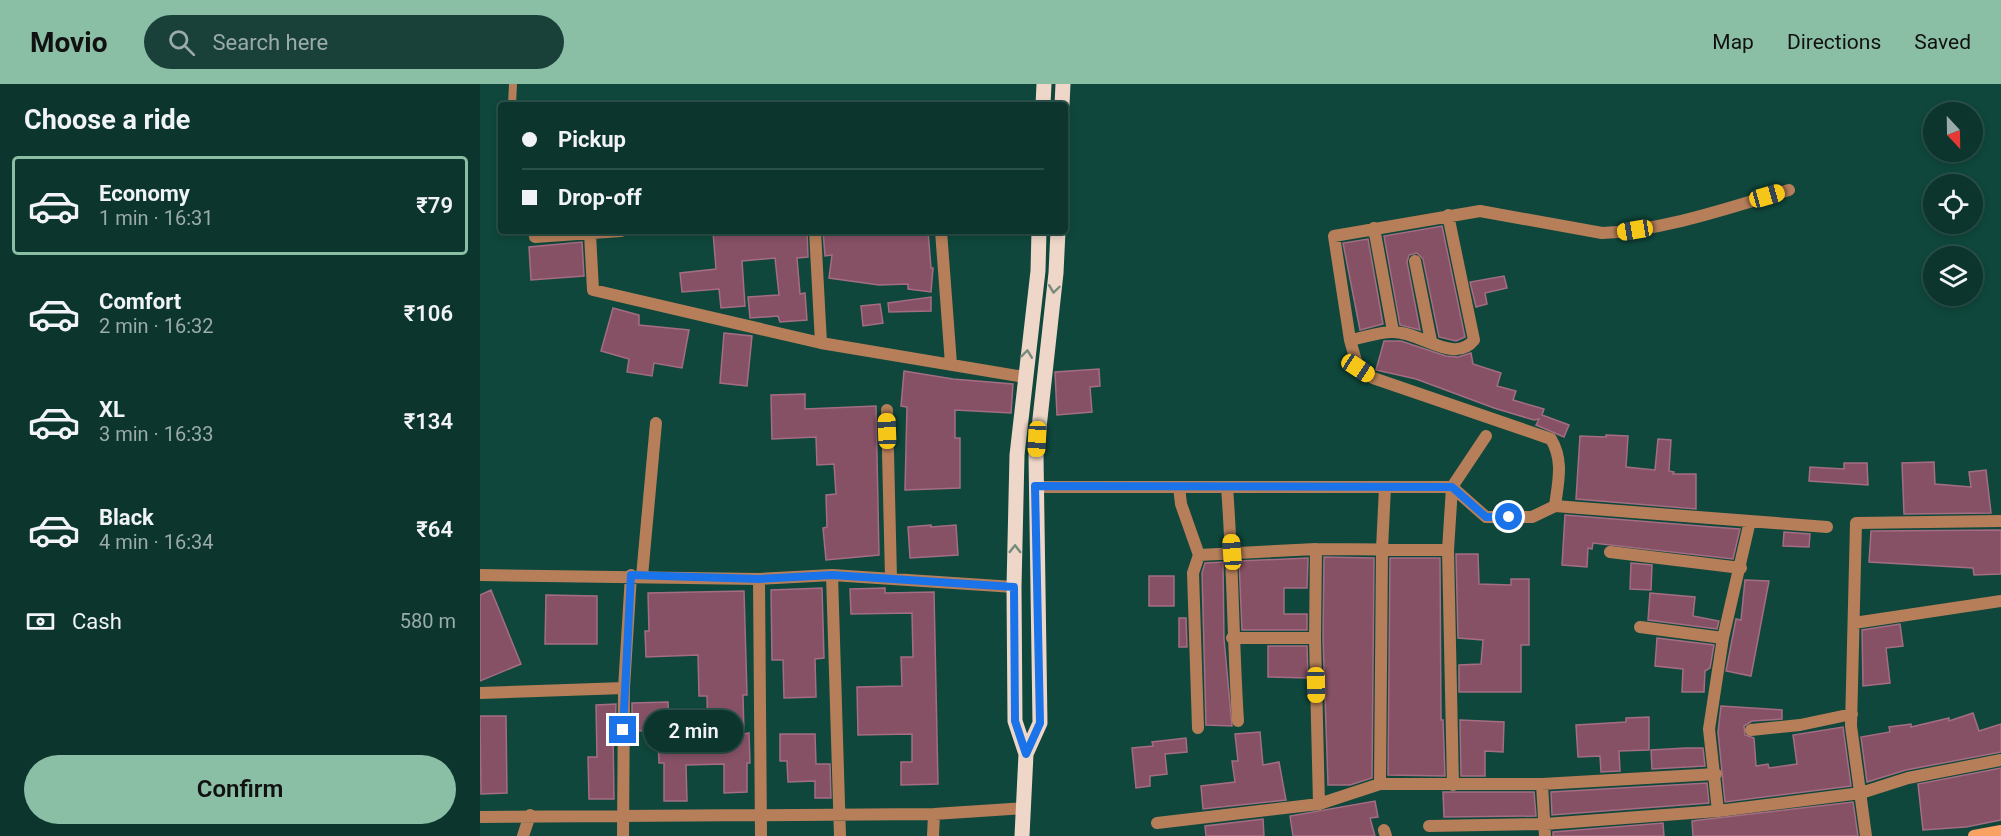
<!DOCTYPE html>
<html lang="en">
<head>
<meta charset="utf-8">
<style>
	body { margin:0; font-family:Roboto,sans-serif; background:#194039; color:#f1f3f6; height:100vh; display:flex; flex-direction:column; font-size:22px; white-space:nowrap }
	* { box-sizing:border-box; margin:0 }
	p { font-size:20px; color:#9aabaa }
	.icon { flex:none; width:33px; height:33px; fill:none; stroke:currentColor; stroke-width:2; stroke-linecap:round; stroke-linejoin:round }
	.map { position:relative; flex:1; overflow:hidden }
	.sheet { display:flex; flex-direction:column; background:#0b352d; width:480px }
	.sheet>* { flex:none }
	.top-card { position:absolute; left:18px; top:18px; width:570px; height:132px; border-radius:6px; box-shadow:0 3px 9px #0003,0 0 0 2px #2b5049; display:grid; align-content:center; height:132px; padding:0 24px; background:#0b352d }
	.needle { width:39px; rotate:158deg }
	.buttons { position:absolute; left:1443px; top:18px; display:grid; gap:12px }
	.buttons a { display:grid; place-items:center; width:60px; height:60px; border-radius:50%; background:#0b352d; box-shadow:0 3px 9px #0003,0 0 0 2px #2b5049; font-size:30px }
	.end { position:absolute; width:27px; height:27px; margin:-14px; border:8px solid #1a73e8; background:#fff; box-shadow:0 0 0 3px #fff }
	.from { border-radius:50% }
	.bubble { position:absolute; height:42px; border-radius:21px; background:#0b352d; box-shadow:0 3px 9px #0003,0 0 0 2px #2b5049; font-size:20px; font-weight:600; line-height:42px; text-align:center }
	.car { position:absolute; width:18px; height:36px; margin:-18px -9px; border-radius:8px; box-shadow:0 0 4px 2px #0007; background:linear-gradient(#f5c518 24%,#345 0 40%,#f5c518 0 76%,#345 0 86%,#f5c518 0) }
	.top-card b { display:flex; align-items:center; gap:21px; height:57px; font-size:22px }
	.top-card b+b { border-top:2px solid #2b5049 }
	.top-card i { width:15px; height:15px; background:#f1f3f6 }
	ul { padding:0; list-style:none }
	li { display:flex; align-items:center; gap:18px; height:99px; margin:0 12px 9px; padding:0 12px; border:3px solid transparent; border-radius:6px }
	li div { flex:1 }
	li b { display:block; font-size:22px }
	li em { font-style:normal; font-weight:600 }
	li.selected { border-color:#8abfa5 }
	li>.icon { width:54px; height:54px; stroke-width:1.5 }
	h2 { padding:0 24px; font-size:27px; line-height:72px }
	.pay { display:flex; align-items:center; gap:15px; height:66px; padding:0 24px; font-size:22px }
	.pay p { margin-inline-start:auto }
	.button { display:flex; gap:12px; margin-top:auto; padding:12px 24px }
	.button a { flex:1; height:69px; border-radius:36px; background:#8abfa5; color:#111; font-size:24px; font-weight:600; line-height:69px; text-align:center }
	header { display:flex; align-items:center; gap:36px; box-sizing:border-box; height:84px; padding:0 30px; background:#8abfa5; color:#111 }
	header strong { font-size:28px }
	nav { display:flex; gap:33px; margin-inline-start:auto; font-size:21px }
	.search { width:420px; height:54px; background:#194039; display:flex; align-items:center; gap:15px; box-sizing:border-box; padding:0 21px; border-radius:33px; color:#9aabaa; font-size:22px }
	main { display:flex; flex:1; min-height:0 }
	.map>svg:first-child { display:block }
	.building { fill:#865165; stroke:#a46d82; stroke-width:1.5 }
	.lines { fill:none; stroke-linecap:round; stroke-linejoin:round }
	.lane { stroke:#b67f59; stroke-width:8 }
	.street { stroke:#b67f59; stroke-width:12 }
	.secondary { stroke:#faa263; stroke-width:12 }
	.primary { stroke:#eed7c8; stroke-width:15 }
	.oneway { stroke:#778a7c }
	.route { stroke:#1a73e8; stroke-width:8 }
</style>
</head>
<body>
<header>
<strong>Movio</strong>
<div class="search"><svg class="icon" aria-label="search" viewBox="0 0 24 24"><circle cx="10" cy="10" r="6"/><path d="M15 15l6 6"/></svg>Search here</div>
<nav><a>Map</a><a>Directions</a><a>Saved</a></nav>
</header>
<main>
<section class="sheet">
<h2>Choose a ride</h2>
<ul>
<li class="selected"><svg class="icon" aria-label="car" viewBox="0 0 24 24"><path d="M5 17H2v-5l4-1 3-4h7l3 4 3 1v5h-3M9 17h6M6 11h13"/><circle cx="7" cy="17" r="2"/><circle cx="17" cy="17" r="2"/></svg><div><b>Economy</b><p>1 min · 16:31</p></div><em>₹79</em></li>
<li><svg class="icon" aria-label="car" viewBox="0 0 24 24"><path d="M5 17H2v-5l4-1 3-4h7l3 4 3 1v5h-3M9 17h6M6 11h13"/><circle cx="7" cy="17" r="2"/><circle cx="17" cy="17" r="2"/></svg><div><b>Comfort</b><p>2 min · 16:32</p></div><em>₹106</em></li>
<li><svg class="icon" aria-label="car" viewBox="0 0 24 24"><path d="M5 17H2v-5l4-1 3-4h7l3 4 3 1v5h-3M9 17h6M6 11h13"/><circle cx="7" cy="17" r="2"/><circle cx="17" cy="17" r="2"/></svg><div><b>XL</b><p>3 min · 16:33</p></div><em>₹134</em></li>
<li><svg class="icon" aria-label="car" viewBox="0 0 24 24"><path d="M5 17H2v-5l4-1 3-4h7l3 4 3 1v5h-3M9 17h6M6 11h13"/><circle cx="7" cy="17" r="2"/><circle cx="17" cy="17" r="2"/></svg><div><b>Black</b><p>4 min · 16:34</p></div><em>₹64</em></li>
</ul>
<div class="pay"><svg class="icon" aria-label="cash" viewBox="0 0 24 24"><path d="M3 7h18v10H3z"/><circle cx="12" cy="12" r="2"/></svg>Cash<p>580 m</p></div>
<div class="button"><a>Confirm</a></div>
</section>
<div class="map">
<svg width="1521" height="752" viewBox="0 0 1521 752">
	<rect width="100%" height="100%" fill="#0f473c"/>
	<!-- building -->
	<path class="building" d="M 962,142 L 985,253 L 976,257 L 959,253 L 943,175 L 937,169 L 929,171 L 927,178 L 940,246 L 920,241 L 904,152 Z
		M 251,147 L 327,147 L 328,173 L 317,174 L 320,210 L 325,209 L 327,236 L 300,238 L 298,232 L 270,234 L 268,213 L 299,211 L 295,174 L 262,177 L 265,222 L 241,224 L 239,205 L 202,208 L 200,189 L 236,185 L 233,148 Z
		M 343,147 L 448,147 L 451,184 L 453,184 L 451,208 L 428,205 L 428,200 L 399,201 L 349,194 L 352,171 L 345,172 Z
		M 888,155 L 903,240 L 880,246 L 863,159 Z
		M 102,158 L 104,192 L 51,196 L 49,163 Z
		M 1024,192 L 1027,204 L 1005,209 L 1007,220 L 996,223 L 990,198 Z
		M 451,213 L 451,227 L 409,228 L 408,219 Z
		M 400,220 L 403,239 L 383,242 L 381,222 Z
		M 133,224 L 159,231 L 159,241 L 209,246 L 202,284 L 174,279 L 172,292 L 147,288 L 149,275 L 121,267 Z
		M 244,249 L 272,252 L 267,302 L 240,299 Z
		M 904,257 L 921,257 L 966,272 L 978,273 L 991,269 L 993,280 L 1021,289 L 1017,302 L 1036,307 L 1033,316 L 1064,325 L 1062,331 L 1089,341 L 1084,353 L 1056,341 L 1059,335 L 1054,336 L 1014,324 L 936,295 L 896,286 Z
		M 619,285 L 620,302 L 610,303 L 612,328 L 577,331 L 575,288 Z
		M 424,287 L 473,295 L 533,300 L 531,329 L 475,326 L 475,354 L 480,354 L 480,404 L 425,406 L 427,323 L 421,322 Z
		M 325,310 L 325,325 L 396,322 L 399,471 L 346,476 L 343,444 L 347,443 L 346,411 L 356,410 L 354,380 L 337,381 L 336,353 L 292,355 L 291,311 Z
		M 1126,351 L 1148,352 L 1146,383 L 1175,386 L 1178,355 L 1191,356 L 1189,387 L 1194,388 L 1193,390 L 1216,390 L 1216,425 L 1096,415 L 1100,352 L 1126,353 Z
		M 1454,378 L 1455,400 L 1491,403 L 1489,388 L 1506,386 L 1511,429 L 1424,430 L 1422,379 Z
		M 1364,379 L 1387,379 L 1388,401 L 1329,397 L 1330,383 L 1364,385 Z
		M 1085,431 L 1233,443 L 1260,445 L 1253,475 L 1113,459 L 1112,465 L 1108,464 L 1107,483 L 1082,481 Z
		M 451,441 L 451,443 L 476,441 L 478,471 L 430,474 L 428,443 Z
		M 1521,446 L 1521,490 L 1494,491 L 1493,484 L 1389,478 L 1391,447 Z
		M 1304,448 L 1330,450 L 1329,463 L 1303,462 Z
		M 976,470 L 998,470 L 999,500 L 1031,501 L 1031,495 L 1049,495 L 1049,561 L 1041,561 L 1041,608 L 979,608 L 979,581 L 1001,580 L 1003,556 L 978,554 Z
		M 844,473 L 894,474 L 892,694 L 870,701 L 848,701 L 843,554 Z
		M 828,474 L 827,504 L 804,504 L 804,530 L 827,530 L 827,546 L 762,546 L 759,477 Z
		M 910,474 L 960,474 L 961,636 L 963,636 L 965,692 L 908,691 Z
		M 743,478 L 744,555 L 752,642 L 726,641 L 722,489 L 725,479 Z
		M 1151,479 L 1172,481 L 1171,506 L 1150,505 Z
		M 669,492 L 694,492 L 694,522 L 669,522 Z
		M 1265,496 L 1289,497 L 1271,592 L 1246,587 L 1256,535 L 1261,536 Z
		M 342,504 L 344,574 L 335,575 L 336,613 L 304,614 L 303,576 L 292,576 L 291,506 Z
		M 405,504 L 405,509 L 454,508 L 458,700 L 421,701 L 421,678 L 432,678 L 432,650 L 378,651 L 377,603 L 422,602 L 421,573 L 433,573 L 432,529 L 371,530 L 370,505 Z
		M 11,506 L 41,580 L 0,597 L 0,511 Z
		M 264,507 L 267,611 L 263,611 L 264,650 L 269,649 L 270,679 L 267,679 L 267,708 L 244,709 L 244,680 L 206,681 L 207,717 L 184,717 L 184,679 L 179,679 L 178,654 L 228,650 L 227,612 L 219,612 L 218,571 L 166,573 L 165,547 L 169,547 L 168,509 Z
		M 1170,509 L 1215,513 L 1213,532 L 1239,537 L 1237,545 L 1168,536 Z
		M 66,511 L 117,512 L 117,560 L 65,560 Z
		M 699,534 L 706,534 L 707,563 L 699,563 Z
		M 1420,540 L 1423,562 L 1406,564 L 1410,599 L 1383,602 L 1382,546 Z
		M 1177,554 L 1234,561 L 1230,584 L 1225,587 L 1224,608 L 1202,608 L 1203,585 L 1175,582 Z
		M 788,562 L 827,562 L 828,594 L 788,593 Z
		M 188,618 L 189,646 L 152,647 L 152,619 Z
		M 136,620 L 135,648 L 133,648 L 134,715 L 109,715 L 108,673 L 117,673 L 116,621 Z
		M 1241,622 L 1302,626 L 1302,635 L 1272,637 L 1264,642 L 1265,651 L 1274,654 L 1276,682 L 1288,680 L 1289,684 L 1317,680 L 1313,651 L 1363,643 L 1371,702 L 1245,718 L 1238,648 Z
		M 1493,629 L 1499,647 L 1521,640 L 1521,668 L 1426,686 L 1387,698 L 1381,653 L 1410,648 L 1409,643 L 1431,640 L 1431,643 L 1469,634 L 1469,637 Z
		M 0,632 L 26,632 L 27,709 L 1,710 Z
		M 1169,633 L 1169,666 L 1139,667 L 1140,687 L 1121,688 L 1120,672 L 1098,673 L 1096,641 L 1146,638 L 1146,634 Z
		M 980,636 L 1024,638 L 1023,668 L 1005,667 L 1005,692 L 981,692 Z
		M 780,648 L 783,681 L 799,678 L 806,716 L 723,725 L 721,702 L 755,698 L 752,677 L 758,677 L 755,650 Z
		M 300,650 L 335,650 L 336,680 L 350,680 L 351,714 L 335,714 L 335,697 L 308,698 L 307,677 L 300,677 Z
		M 706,654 L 707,668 L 685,670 L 687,690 L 670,692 L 670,702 L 656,704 L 652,664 L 673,662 L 672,658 Z
		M 1206,664 L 1223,664 L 1225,682 L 1172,685 L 1171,666 Z
		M 1521,684 L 1521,736 L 1486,743 L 1443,746 L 1438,700 Z
		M 1227,699 L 1229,719 L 1072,731 L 1071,708 Z
		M 963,708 L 1054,708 L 1056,732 L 964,733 Z
		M 895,717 L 898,733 L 890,734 L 895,752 L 813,752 L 810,732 Z
		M 1373,718 L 1378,752 L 1213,752 L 1212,737 Z
		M 783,735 L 784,752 L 726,752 L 725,742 Z
		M 1183,739 L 1184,752 L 1073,752 L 1073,748 Z"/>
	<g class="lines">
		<!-- lane -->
		<path class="lane" d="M 32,21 L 33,0"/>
		<!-- street -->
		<path class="street" d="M 894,144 L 913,247
			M 335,147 L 341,259
			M 461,147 L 471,280
			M 110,150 L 113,206 L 341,259 L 544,293
			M 55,153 L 141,147
			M 935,177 L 951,257
			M 870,256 C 883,254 898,248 912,248 C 940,247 974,281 994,256 L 968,131
			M 407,326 L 411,494
			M 555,403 L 972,403 L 1006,433 L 1052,433 L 1075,422 L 1347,443
			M 699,403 L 701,420 L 719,471
			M 747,403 C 753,481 753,559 758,637
			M 1075,422 C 1078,398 1084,377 1071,355 L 893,294 L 878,284 L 870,256 L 854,152 L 1000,127 L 1122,149 C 1186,146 1248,124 1309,106
			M 836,465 L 835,554 L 839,720
			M 1130,468 L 1261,484
			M 0,491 L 279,495 L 352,491 L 534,503
			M 352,491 L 360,752
			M 162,492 L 176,339
			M 279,495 L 281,752
			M 1374,539 L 1521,517
			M 1160,543 L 1243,554
			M 752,554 L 835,554
			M 0,609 L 144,604
			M 718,644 L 713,489 L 719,471 L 836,465 L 968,466
			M 1271,646 L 1320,641 L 1372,630
			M 900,700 L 902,465 L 905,403
			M 1062,700 L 1065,752
			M 973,701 L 968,466 L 972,403 L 1006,352
			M 1238,727 L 1229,645 L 1243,554 L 1270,437
			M 0,733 L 454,730 L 544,724
			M 677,739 L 839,720 L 900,700 L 1062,700 L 1236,690
			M 949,742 L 1065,740 L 1238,727 L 1381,709 L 1428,694 L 1521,676
			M 904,746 L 906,752
			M 43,752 L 50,731
			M 143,752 L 144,604 L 151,491
			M 453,752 L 454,730
			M 1386,752 L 1371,642 L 1376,439 L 1521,437"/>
		<!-- secondary -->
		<path class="secondary" d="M 1494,752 L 1521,747"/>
		<!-- primary -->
		<path class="primary" d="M 563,21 L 564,0
			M 582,21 L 583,0
			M 546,670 L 560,639 L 556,371 L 576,189 L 578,147
			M 542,752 L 546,670 L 535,637 L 534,503 L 537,371 L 558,187 L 559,147"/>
	</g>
	<!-- one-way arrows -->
	<defs><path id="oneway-chevron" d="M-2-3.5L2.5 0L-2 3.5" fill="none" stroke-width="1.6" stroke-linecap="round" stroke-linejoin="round" transform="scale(1.5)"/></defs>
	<g class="oneway">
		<use href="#oneway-chevron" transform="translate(574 205) rotate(98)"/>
		<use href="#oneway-chevron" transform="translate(547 270) rotate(-83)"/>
		<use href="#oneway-chevron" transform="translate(535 465) rotate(-89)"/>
	</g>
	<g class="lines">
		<!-- route -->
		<path class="route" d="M 143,646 L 151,491 L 279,495 L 352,491 L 534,503 L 535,637 L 546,670 L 560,639 L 555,402 L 972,403 L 1006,433 L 1029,433"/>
	</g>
</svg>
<div class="buttons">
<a><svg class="needle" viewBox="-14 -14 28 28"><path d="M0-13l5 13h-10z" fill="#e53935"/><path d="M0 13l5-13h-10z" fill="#9aabaa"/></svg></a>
<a><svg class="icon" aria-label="locate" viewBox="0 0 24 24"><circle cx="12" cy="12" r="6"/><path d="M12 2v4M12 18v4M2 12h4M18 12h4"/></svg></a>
<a><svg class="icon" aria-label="layers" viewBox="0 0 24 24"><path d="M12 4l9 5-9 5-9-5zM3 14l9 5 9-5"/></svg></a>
</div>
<i class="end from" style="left:1029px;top:433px"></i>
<i class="end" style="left:143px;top:646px"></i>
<div class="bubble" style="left:164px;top:626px;width:99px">2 min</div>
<i class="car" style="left:1287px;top:112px;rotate:74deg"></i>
<i class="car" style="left:1155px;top:146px;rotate:261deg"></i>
<i class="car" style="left:878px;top:284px;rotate:123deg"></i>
<i class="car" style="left:407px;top:347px;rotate:358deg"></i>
<i class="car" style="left:557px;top:355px;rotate:183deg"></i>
<i class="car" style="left:752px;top:468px;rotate:356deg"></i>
<i class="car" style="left:836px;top:601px;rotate:179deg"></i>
<div class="top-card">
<b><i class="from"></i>Pickup</b>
<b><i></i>Drop-off</b>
</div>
</div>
</main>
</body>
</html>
